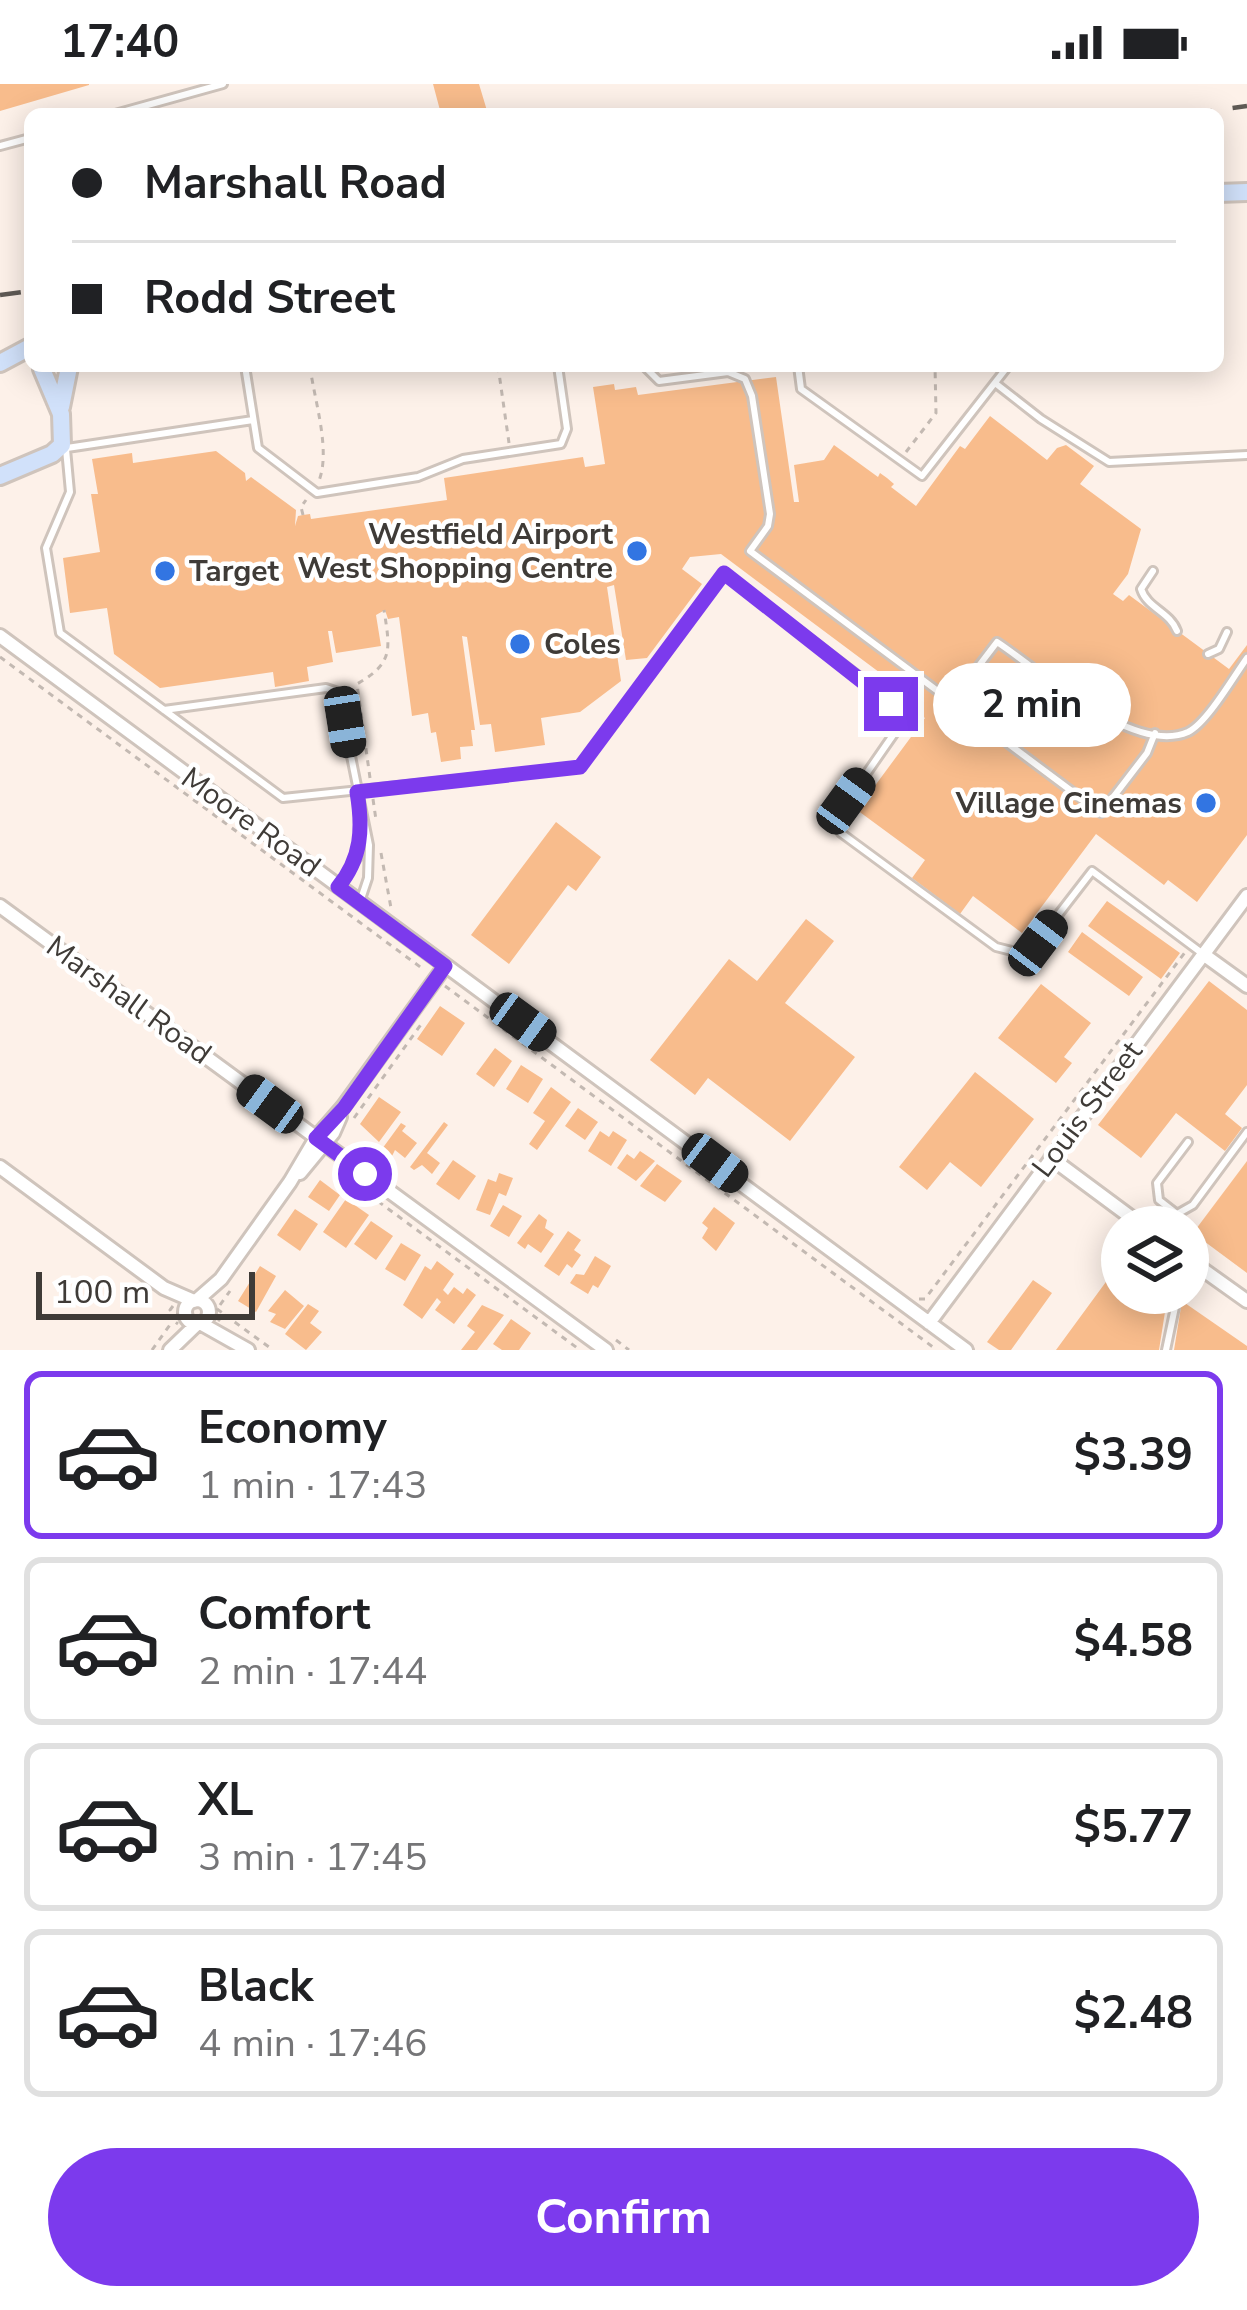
<!DOCTYPE html>
<html lang="en">
<head>
<meta charset="utf-8">
<style>
	body { margin:0; font-family:"Nunito Sans",sans-serif; background:#f2f2f2; color:#202124; height:100vh; display:flex; flex-direction:column; font-size:45px; white-space:nowrap }
	* { box-sizing:border-box; margin:0 }
	p { font-size:39px; color:#757577 }
	.icon { flex:none; width:66px; height:66px; fill:none; stroke:currentColor; stroke-width:2; stroke-linecap:round; stroke-linejoin:round }
	.map { position:relative; height:1266px; overflow:hidden }
	.panel { display:flex; flex-direction:column; background:#fff; flex:1 }
	.panel>* { flex:none }
	.hud { position:absolute; left:24px; top:24px; width:1200px; height:264px; border-radius:18px; box-shadow:0 6px 30px #0003; display:grid; align-content:center; height:264px; padding:0 48px; background:#fff }
	.buttons { position:absolute; left:1101px; top:1122px; display:grid; gap:24px }
	.buttons a { display:grid; place-items:center; width:108px; height:108px; border-radius:50%; background:#fff; box-shadow:0 6px 30px #0003; font-size:60px }
	.scale { position:absolute; left:36px; bottom:30px; width:219px; box-sizing:border-box; padding-left:12px; border:6px solid #3f3b37; border-top:0; font-size:33px; line-height:42px; white-space:nowrap; color:#3f3b37; -webkit-text-stroke:9px #fff; paint-order:stroke }
	.end { position:absolute; width:54px; height:54px; margin:-27px; border:15px solid #7c3aed; background:#fff; box-shadow:0 0 0 6px #fff }
	.from { border-radius:50% }
	.bubble { position:absolute; height:84px; border-radius:42px; background:#fff; box-shadow:0 6px 30px #0003; font-size:39px; font-weight:700; line-height:84px; text-align:center }
	.car { position:absolute; width:36px; height:72px; margin:-36px -18px; border-radius:15px; box-shadow:0 0 9px 3px #0007; background:linear-gradient(#222 24%,#8ab4d8 0 40%,#222 0 76%,#8ab4d8 0 86%,#222 0) }
	.hud b { display:flex; align-items:center; gap:42px; height:114px; font-size:45px }
	.hud b+b { border-top:3px solid #e0e0e0 }
	.hud i { width:30px; height:30px; background:#202124 }
	ul { padding:21px 0 0; list-style:none }
	li { display:flex; align-items:center; gap:36px; height:168px; margin:0 24px 18px; padding:0 24px; border:6px solid #e0e0e0; border-radius:18px }
	li div { flex:1 }
	li b { display:block; font-size:45px }
	li em { font-style:normal; font-weight:700 }
	li.on { border-color:#7c3aed }
	li>.icon { width:108px; height:108px; stroke-width:1.5 }
	.button { display:flex; gap:24px; margin-top:auto; padding:24px 48px }
	.button a { flex:1; height:138px; border-radius:72px; background:#7c3aed; color:#fff; font-size:48px; font-weight:700; line-height:138px; text-align:center }
	.status { display:flex; justify-content:space-between; align-items:center; height:84px; padding:0 60px; background:#fff; direction:ltr }
	.status svg { height:33px; fill:currentColor }
	.map>svg:first-child { display:block }
	.building { fill:#f8bc8c }
	.lines { fill:none; stroke-linecap:round; stroke-linejoin:round }
	.lane-casing { stroke:#cfc4bc; stroke-width:12 }
	.street-casing { stroke:#cfc4bc; stroke-width:18 }
	.secondary-casing { stroke:#cfc4bc; stroke-width:22 }
	.path { stroke:#c3b9b2; stroke-width:3; stroke-dasharray:6 6; stroke-linecap:butt }
	.lane { stroke:#fff; stroke-width:6 }
	.street { stroke:#fff; stroke-width:12 }
	.secondary { stroke:#d1e1fa; stroke-width:16 }
	.rail { stroke:#5f5a55; stroke-width:4.5; stroke-dasharray:21 21; stroke-linecap:butt }
	.route { stroke:#7c3aed; stroke-width:15 }
	.poi-dot { fill:#3275e2; stroke:#fff; stroke-width:4.5 }
	.labels { text-anchor:middle; stroke-width:9; stroke-linejoin:round; paint-order:stroke }
	.poi-label { font-size:30px; font-weight:bold; fill:#3f3b37; stroke:#fff; text-anchor:end }
	.street-label { font-size:30px; fill:#3f3b37; stroke:#fff }
</style>
</head>
<body>
<div class="status"><b>17:40</b><svg viewBox="0 0 49 12"><path d="M0 12V9h3v3zM5 12V6h3v6zM10 12V3h3v9zM15 12V0h3v12zM26 1h20v11H26zM47 4h2v5h-2z"/></svg></div>
<div class="map">
<svg width="1247" height="1266" viewBox="0 0 1247 1266">
	<rect width="100%" height="100%" fill="#fdf1e9"/>
	<!-- building -->
	<path class="building" d="M 0,0 L 89,0 L 89,1 L 0,27 Z
		M 433,0 L 479,0 L 488,30 L 441,30 Z
		M 776,293 L 794,418 L 799,418 L 794,381 L 824,376 L 834,361 L 878,393 L 880,389 L 887,394 L 894,400 L 891,403 L 916,422 L 960,362 L 965,365 L 990,332 L 1047,376 L 1057,364 L 1066,361 L 1094,382 L 1080,400 L 1141,445 L 1128,490 L 1113,510 L 1123,517 L 1129,511 L 1229,585 L 1247,561 L 1247,751 L 1197,818 L 1168,796 L 1164,801 L 1096,750 L 1022,849 L 973,812 L 960,830 L 912,794 L 925,776 L 857,726 L 925,634 L 898,613 L 903,606 L 721,470 L 690,473 L 682,485 L 702,500 L 647,574 L 626,576 L 614,501 L 607,503 L 621,597 L 580,628 L 541,634 L 545,661 L 495,668 L 491,640 L 480,641 L 467,553 L 462,552 L 475,646 L 471,646 L 473,662 L 460,663 L 461,675 L 441,678 L 436,648 L 431,649 L 428,629 L 412,632 L 399,533 L 388,535 L 385,526 L 376,531 L 381,562 L 336,569 L 332,547 L 328,547 L 333,578 L 307,583 L 309,597 L 275,603 L 273,588 L 160,604 L 114,570 L 107,524 L 70,529 L 63,474 L 100,468 L 91,410 L 98,410 L 92,375 L 132,369 L 133,379 L 216,367 L 245,389 L 246,397 L 251,393 L 296,426 L 295,442 L 298,432 L 303,431 L 310,430 L 311,435 L 447,416 L 444,394 L 583,373 L 585,383 L 605,380 L 593,303 L 614,300 L 615,306 L 636,303 L 638,311 Z
		M 556,738 L 601,773 L 576,807 L 568,801 L 509,880 L 471,851 Z
		M 1107,817 L 1180,869 L 1161,895 L 1088,842 Z
		M 806,835 L 834,857 L 785,919 L 855,973 L 790,1057 L 708,994 L 695,1011 L 650,976 L 729,875 L 757,897 Z
		M 1082,848 L 1143,893 L 1129,912 L 1068,868 Z
		M 1209,897 L 1247,926 L 1247,1001 L 1225,1030 L 1242,1044 L 1225,1067 L 1176,1029 L 1141,1074 L 1098,1041 Z
		M 1041,900 L 1091,939 L 1064,973 L 1072,979 L 1056,999 L 998,954 Z
		M 440,922 L 465,939 L 442,972 L 417,955 Z
		M 495,964 L 512,977 L 494,1003 L 476,990 Z
		M 521,981 L 543,995 L 528,1019 L 506,1005 Z
		M 975,988 L 1034,1035 L 981,1103 L 950,1078 L 927,1106 L 899,1083 Z
		M 551,1003 L 571,1018 L 537,1066 L 529,1060 L 545,1037 L 533,1029 Z
		M 379,1013 L 401,1028 L 379,1058 L 360,1040 Z
		M 578,1024 L 598,1038 L 585,1056 L 565,1042 Z
		M 444,1038 L 448,1041 L 427,1069 L 440,1079 L 432,1090 L 422,1081 L 414,1086 L 410,1083 Z
		M 401,1039 L 406,1042 L 402,1047 L 417,1059 L 405,1074 L 395,1066 L 392,1072 L 382,1065 Z
		M 600,1047 L 609,1053 L 613,1047 L 627,1056 L 611,1082 L 588,1067 Z
		M 640,1067 L 655,1077 L 636,1097 L 617,1084 L 627,1070 L 634,1075 Z
		M 453,1076 L 476,1092 L 459,1116 L 436,1100 Z
		M 1247,1077 L 1247,1189 L 1193,1149 Z
		M 657,1080 L 682,1097 L 665,1118 L 640,1102 Z
		M 499,1089 L 513,1094 L 506,1112 L 499,1109 L 490,1131 L 476,1126 L 488,1095 L 496,1098 Z
		M 320,1096 L 340,1111 L 329,1127 L 308,1113 Z
		M 346,1115 L 369,1131 L 346,1164 L 323,1148 Z
		M 503,1121 L 522,1132 L 509,1153 L 490,1142 Z
		M 714,1123 L 735,1139 L 716,1167 L 702,1154 L 708,1144 L 702,1139 Z
		M 295,1125 L 318,1140 L 300,1167 L 277,1151 Z
		M 539,1130 L 547,1136 L 545,1144 L 554,1150 L 541,1169 L 528,1160 L 525,1165 L 517,1159 Z
		M 371,1137 L 393,1152 L 376,1176 L 354,1160 Z
		M 568,1147 L 581,1156 L 574,1166 L 581,1171 L 572,1184 L 567,1180 L 559,1192 L 544,1182 Z
		M 401,1159 L 421,1171 L 405,1197 L 385,1185 Z
		M 595,1172 L 611,1182 L 598,1204 L 593,1201 L 588,1210 L 570,1199 L 576,1190 L 584,1191 Z
		M 1122,1176 L 1122,1209 L 1168,1209 L 1159,1266 L 1056,1266 Z
		M 437,1177 L 454,1190 L 443,1206 L 448,1211 L 454,1203 L 463,1210 L 467,1204 L 476,1211 L 454,1240 L 435,1226 L 441,1218 L 437,1214 L 422,1235 L 403,1221 L 425,1182 L 431,1186 Z
		M 260,1182 L 276,1192 L 256,1228 L 238,1217 Z
		M 1033,1196 L 1052,1209 L 1011,1266 L 999,1266 L 987,1258 Z
		M 285,1206 L 304,1222 L 285,1245 L 270,1238 L 276,1230 L 268,1227 Z
		M 1182,1217 L 1247,1262 L 1247,1266 L 1174,1266 Z
		M 308,1220 L 319,1227 L 310,1239 L 322,1248 L 306,1266 L 285,1250 Z
		M 482,1221 L 504,1231 L 477,1266 L 461,1266 L 475,1248 L 467,1242 Z
		M 511,1235 L 531,1249 L 519,1266 L 502,1266 L 493,1260 Z"/>
	<g class="lines">
		<defs>
			<path id="lane" d="M 115,30 L 223,0
				M 0,62 L 30,54
				M 245,282 L 258,364 L 317,409 L 418,393 L 463,375 L 561,360 L 567,345 L 558,282
				M 644,282 L 659,297 L 728,288 L 745,295 L 752,312 L 770,430 L 768,442 L 750,467 L 1101,729 L 1147,669 L 1155,649
				M 798,282 L 801,305 L 922,392 L 1008,282
				M 995,299 L 1041,335 L 1109,378 L 1247,371
				M 67,364 L 253,336
				M 66,365 L 70,408 L 46,464 L 60,549 L 283,714 L 580,683 L 724,489 L 869,600 L 900,629 L 898,644 L 837,732 L 835,740 L 841,749 L 996,863 L 1016,868 L 1034,862 L 1092,787 L 1203,870
				M 1153,487 L 1141,505 C 1147,524 1170,528 1177,547
				M 1208,570 L 1219,565 L 1227,548
				M 952,617 L 997,558 C 1040,586 1133,672 1188,648 C 1207,639 1234,592 1247,574
				M 164,626 L 326,604 L 338,608 L 369,761 L 368,794 L 361,815
				M 338,803 L 358,773 L 360,725
				M 1188,1058 L 1157,1099 L 1159,1116 L 1177,1130 L 1193,1121 L 1247,1048
				M 1166,1266 L 1178,1209"/>
			<path id="street" d="M 0,552 L 966,1266
				M 0,822 L 606,1266
				M 1203,870 L 1247,902
				M 1051,1074 L 1144,1143
				M 0,1083 L 164,1204 L 194,1217
				M 300,1089 L 333,1049 L 340,1033
				M 1188,1175 L 1247,1217
				M 197,1216 L 221,1195 L 290,1098 L 316,1054 L 343,1023 L 445,882
				M185 1228a12 12 0 1 1 24 0a12 12 0 1 1-24 0Z
				M 200,1239 L 248,1266
				M 929,1239 L 1247,812
				M 170,1266 L 197,1240"/>
			<path id="secondary" d="M 1218,109 L 1247,108
				M 0,279 L 30,263
				M 61,323 L 69,283
				M 0,392 L 52,370 L 62,361 L 61,330 L 42,285"/>
		</defs>
		<!-- lane casing -->
		<use href="#lane" class="lane-casing"/>
		<!-- street casing -->
		<use href="#street" class="street-casing"/>
		<!-- secondary casing -->
		<use href="#secondary" class="secondary-casing"/>
		<!-- path -->
		<path class="path" d="M 310,282 C 314,316 332,368 318,399
			M 498,282 L 509,359
			M 906,368 L 936,329 L 935,282
			M 303,431 L 301,423 L 306,416
			M 0,573 L 423,885
			M 370,694 L 357,600 C 394,579 390,565 384,526
			M 373,715 L 376,736
			M 381,769 L 391,824
			M 445,902 L 937,1266
			M 354,1034 L 422,939
			M 349,1096 L 580,1266
			M 919,1215 L 925,1215 L 1186,867
			M 220,1221 L 230,1207
			M 173,1222 L 170,1226 L 178,1231 L 174,1237 L 178,1240
			M 225,1231 L 273,1266
			M 218,1237 L 224,1230 L 217,1225 L 219,1222
			M 616,1256 L 629,1266
			M 152,1266 L 172,1238"/>
		<!-- lane -->
		<use href="#lane" class="lane"/>
		<!-- street -->
		<use href="#street" class="street"/>
		<!-- secondary -->
		<use href="#secondary" class="secondary"/>
		<!-- rail -->
		<path class="rail" d="M 1191,30 L 1247,22
			M 0,211 L 30,207"/>
	</g>
	<g class="lines">
		<!-- route -->
		<path class="route" d="M 365,1090 L 316,1054 L 344,1024 L 445,882 L 338,803 C 362,774 363,744 357,708 L 580,683 L 724,489 L 891,620"/>
	</g>
	<!-- markers -->
	<g class="poi-dot">
		<circle cx="637" cy="467" r="12"/>
		<circle cx="165" cy="487" r="12"/>
		<circle cx="520" cy="560" r="12"/>
		<circle cx="1206" cy="719" r="12"/>
	</g>
	<g class="labels">
		<!-- poi labels -->
		<g class="poi-label">
			<text x="613" y="460">Westfield Airport<tspan x="613" dy="34">West Shopping Centre</tspan></text>
			<text x="189" y="497" text-anchor="start">Target</text>
			<text x="544" y="570" text-anchor="start">Coles</text>
			<text x="1182" y="729">Village Cinemas</text>
		</g>
		<!-- street labels -->
		<g class="street-label">
			<text transform="translate(251 738) rotate(36)" y="10">Moore Road</text>
			<text transform="translate(129 916) rotate(36)" y="10">Marshall Road</text>
			<text transform="translate(1087 1025) rotate(-53)" y="10">Louis Street</text>
		</g>
	</g>
</svg>
<div class="buttons">
<a><svg class="icon" aria-label="layers" viewBox="0 0 24 24"><path d="M12 4l9 5-9 5-9-5zM3 14l9 5 9-5"/></svg></a>
</div>
<div class="scale">100 m</div>
<i class="end from" style="left:365px;top:1090px"></i>
<i class="end" style="left:891px;top:620px"></i>
<div class="bubble" style="left:933px;top:579px;width:198px">2 min</div>
<i class="car" style="left:345px;top:638px;rotate:171deg"></i>
<i class="car" style="left:846px;top:717px;rotate:36deg"></i>
<i class="car" style="left:1038px;top:859px;rotate:37deg"></i>
<i class="car" style="left:523px;top:938px;rotate:126deg"></i>
<i class="car" style="left:270px;top:1020px;rotate:306deg"></i>
<i class="car" style="left:715px;top:1079px;rotate:127deg"></i>
<div class="hud">
<b><i class="from"></i>Marshall Road</b>
<b><i></i>Rodd Street</b>
</div>
</div>
<section class="panel">
<ul>
<li class="on"><svg class="icon" aria-label="car" viewBox="0 0 24 24"><path d="M5 17H2v-5l4-1 3-4h7l3 4 3 1v5h-3M9 17h6M6 11h13"/><circle cx="7" cy="17" r="2"/><circle cx="17" cy="17" r="2"/></svg><div><b>Economy</b><p>1 min · 17:43</p></div><em>$3.39</em></li>
<li><svg class="icon" aria-label="car" viewBox="0 0 24 24"><path d="M5 17H2v-5l4-1 3-4h7l3 4 3 1v5h-3M9 17h6M6 11h13"/><circle cx="7" cy="17" r="2"/><circle cx="17" cy="17" r="2"/></svg><div><b>Comfort</b><p>2 min · 17:44</p></div><em>$4.58</em></li>
<li><svg class="icon" aria-label="car" viewBox="0 0 24 24"><path d="M5 17H2v-5l4-1 3-4h7l3 4 3 1v5h-3M9 17h6M6 11h13"/><circle cx="7" cy="17" r="2"/><circle cx="17" cy="17" r="2"/></svg><div><b>XL</b><p>3 min · 17:45</p></div><em>$5.77</em></li>
<li><svg class="icon" aria-label="car" viewBox="0 0 24 24"><path d="M5 17H2v-5l4-1 3-4h7l3 4 3 1v5h-3M9 17h6M6 11h13"/><circle cx="7" cy="17" r="2"/><circle cx="17" cy="17" r="2"/></svg><div><b>Black</b><p>4 min · 17:46</p></div><em>$2.48</em></li>
</ul>
<div class="button"><a>Confirm</a></div>
</section>
</body>
</html>
